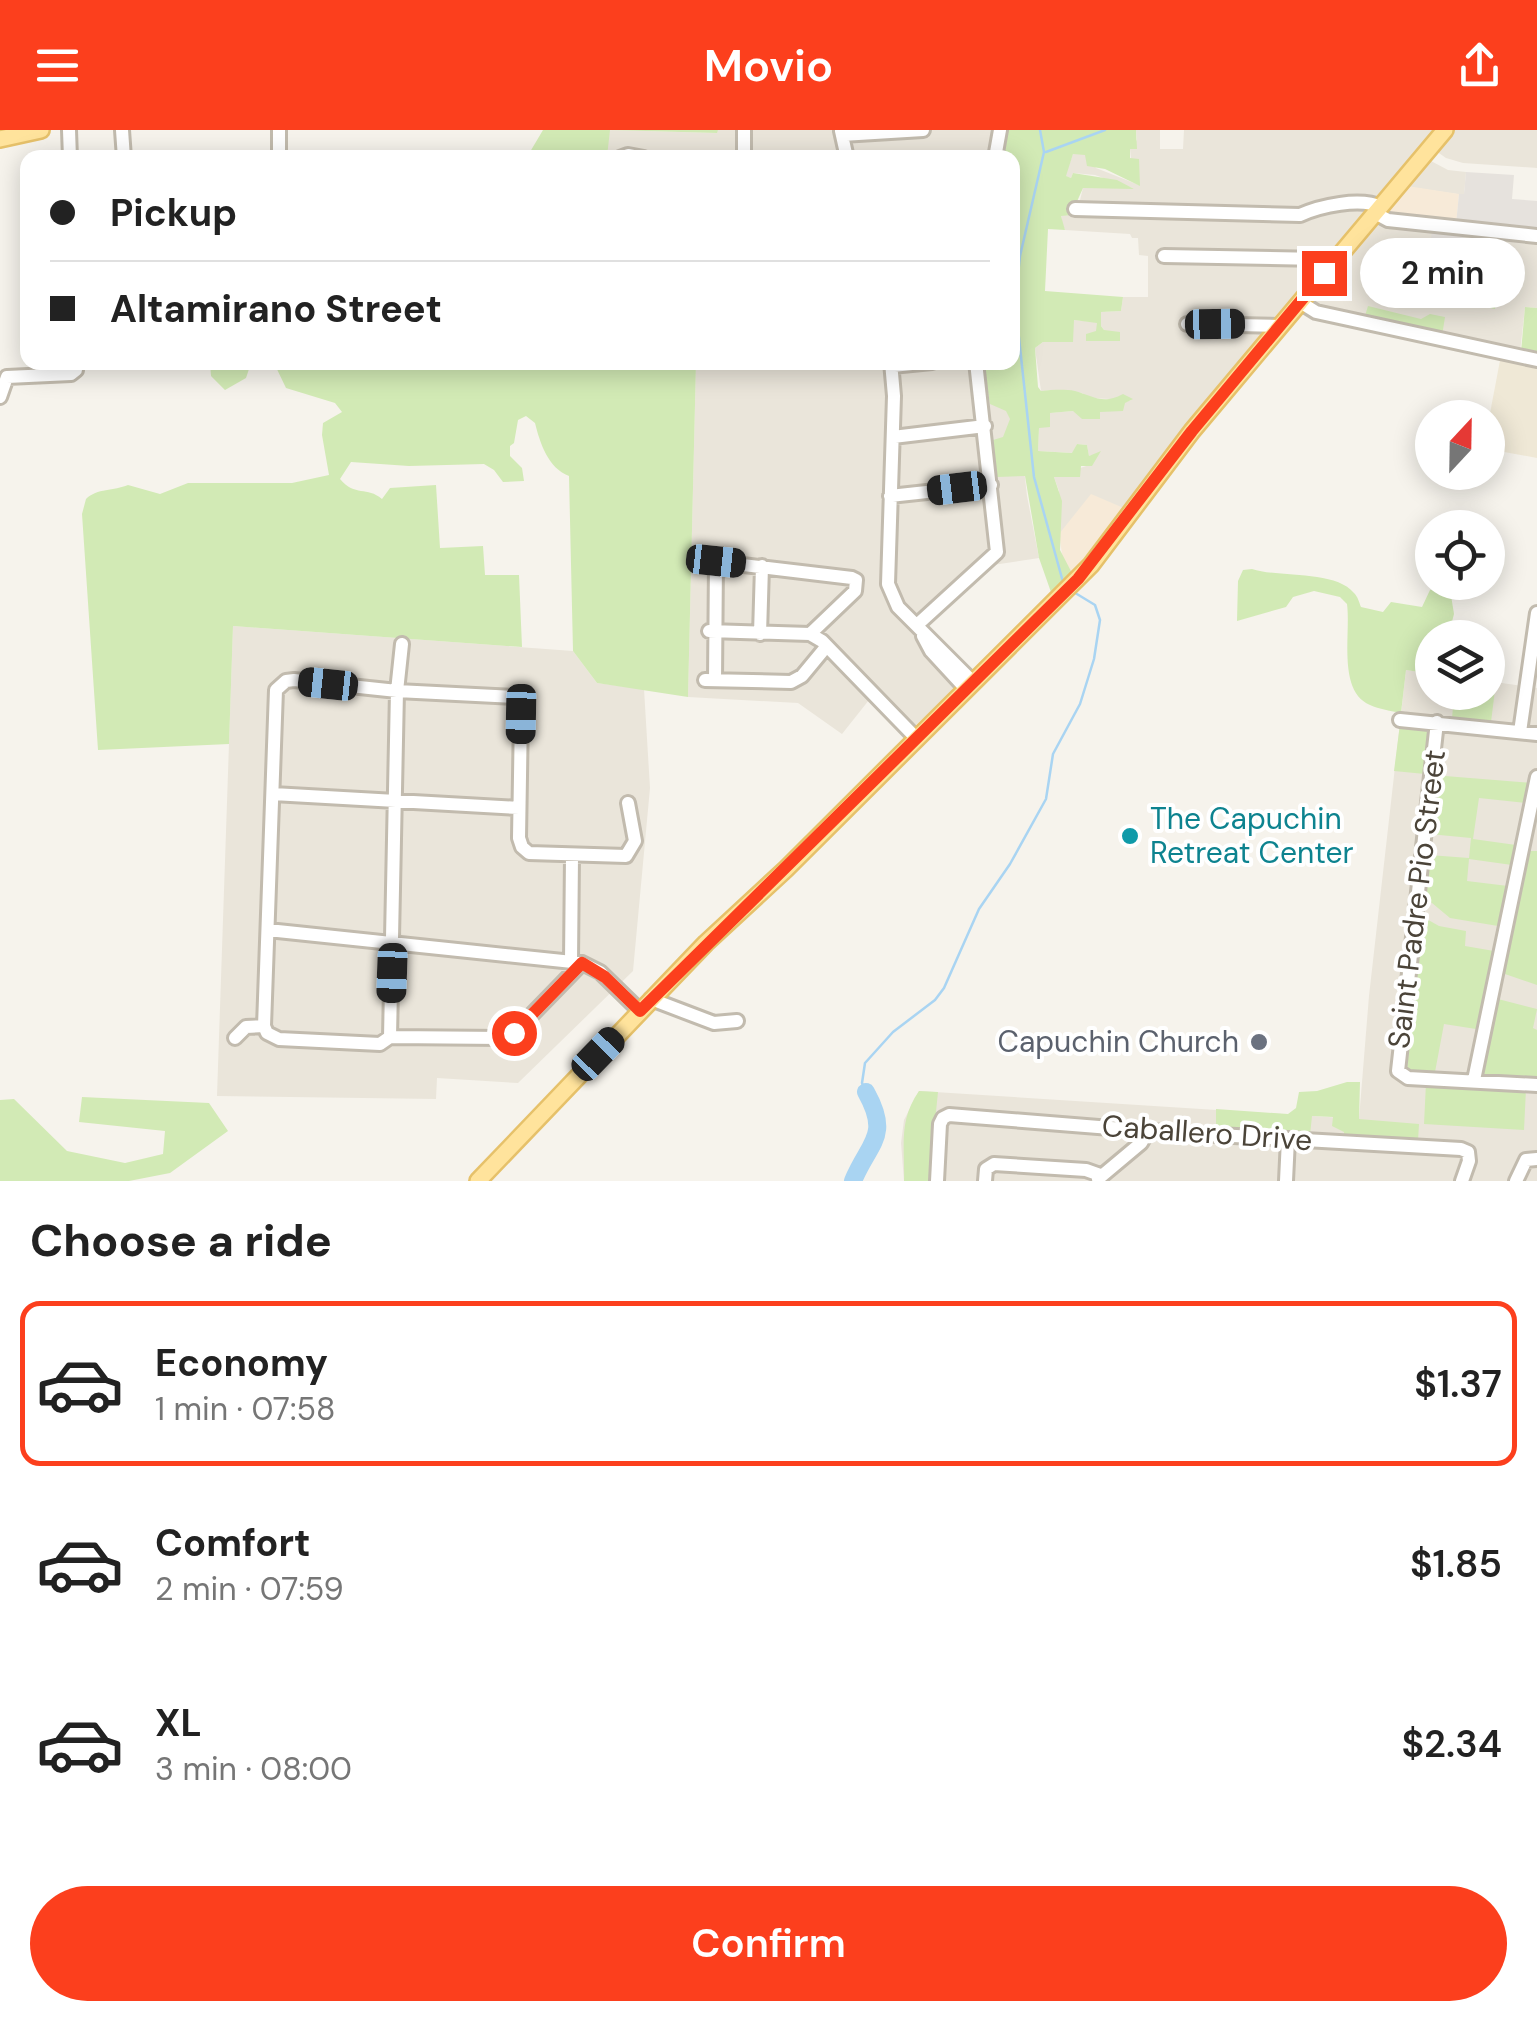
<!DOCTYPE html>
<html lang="en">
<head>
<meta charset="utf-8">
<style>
	body { margin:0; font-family:"DM Sans",sans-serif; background:#f6f6f6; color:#222; height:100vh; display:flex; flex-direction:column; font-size:38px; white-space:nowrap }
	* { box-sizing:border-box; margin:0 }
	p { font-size:32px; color:#767676 }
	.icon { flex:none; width:55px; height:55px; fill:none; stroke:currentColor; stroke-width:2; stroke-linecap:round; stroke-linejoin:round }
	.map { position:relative; height:1051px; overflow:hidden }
	.panel { display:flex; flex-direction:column; background:#fff; flex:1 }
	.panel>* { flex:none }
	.hud { position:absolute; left:20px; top:20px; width:1000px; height:220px; border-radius:20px; box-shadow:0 5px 25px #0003; display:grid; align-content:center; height:220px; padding:0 30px; background:#fff }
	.needle { width:65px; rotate:22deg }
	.fabs { position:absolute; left:1415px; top:270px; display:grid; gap:20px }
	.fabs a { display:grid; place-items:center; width:90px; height:90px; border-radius:50%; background:#fff; box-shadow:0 5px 25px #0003; font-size:50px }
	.end { position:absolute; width:45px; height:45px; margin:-22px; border:12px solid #fc3f1d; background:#fff; box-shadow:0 0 0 5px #fff }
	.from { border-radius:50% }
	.bubble { position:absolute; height:70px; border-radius:35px; background:#fff; box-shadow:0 5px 25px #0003; font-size:32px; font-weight:600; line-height:70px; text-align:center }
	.car { position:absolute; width:30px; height:60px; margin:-30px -15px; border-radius:12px; box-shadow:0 0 8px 2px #0007; background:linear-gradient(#222 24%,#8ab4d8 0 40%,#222 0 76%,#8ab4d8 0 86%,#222 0) }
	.hud b { display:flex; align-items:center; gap:35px; height:95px; font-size:38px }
	.hud b+b { border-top:2px solid #e0e0e0 }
	.hud i { width:25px; height:25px; background:#222 }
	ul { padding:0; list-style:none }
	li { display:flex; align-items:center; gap:30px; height:165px; margin:0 20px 15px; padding:0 10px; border:5px solid transparent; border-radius:20px }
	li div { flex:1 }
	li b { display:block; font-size:38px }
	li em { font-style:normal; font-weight:600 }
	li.selected { border-color:#fc3f1d }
	li>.icon { width:90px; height:90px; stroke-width:1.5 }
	h2 { padding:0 30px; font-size:45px; line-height:120px }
	.cta { display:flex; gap:20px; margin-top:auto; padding:20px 30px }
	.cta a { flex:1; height:115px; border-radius:60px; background:#fc3f1d; color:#fff; font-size:40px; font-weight:600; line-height:115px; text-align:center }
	header { display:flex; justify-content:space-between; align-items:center; height:130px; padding:0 30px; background:#fc3f1d; color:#fff; font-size:45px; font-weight:600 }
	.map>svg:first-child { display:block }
	.residential { fill:#eae5da }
	.commercial { fill:#f7ead8 }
	.industrial { fill:#e6e2dd }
	.education { fill:#efe8d6 }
	.green { fill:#d2eab5 }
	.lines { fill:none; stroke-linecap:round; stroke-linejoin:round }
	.stream { stroke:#a9d4f2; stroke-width:2.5 }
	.river { stroke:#a9d4f2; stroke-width:18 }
	.minor-casing { stroke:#c2bbae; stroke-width:18 }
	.major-casing { stroke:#e6c16a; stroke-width:20 }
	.minor { stroke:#fff; stroke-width:12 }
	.major { stroke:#ffe39c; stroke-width:15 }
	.route { stroke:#fc3f1d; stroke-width:12 }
	.culture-dot { fill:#0f9aa8; stroke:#fff; stroke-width:4 }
	.worship-dot { fill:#6b7280; stroke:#fff; stroke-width:4 }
	.labels { text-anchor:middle; stroke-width:8; stroke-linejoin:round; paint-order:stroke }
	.culture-label { font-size:30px; fill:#0d838f; stroke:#fff; text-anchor:start }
	.street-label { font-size:30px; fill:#4b4439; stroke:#fff }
	.worship-label { font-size:30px; fill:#5b616d; stroke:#fff; text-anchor:end }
</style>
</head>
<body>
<header><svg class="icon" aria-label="menu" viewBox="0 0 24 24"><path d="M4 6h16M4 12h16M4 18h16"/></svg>Movio<svg class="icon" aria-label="share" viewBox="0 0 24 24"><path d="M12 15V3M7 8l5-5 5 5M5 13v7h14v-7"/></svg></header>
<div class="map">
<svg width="1537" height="1051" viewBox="0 0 1537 1051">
	<rect width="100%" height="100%" fill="#f6f3ec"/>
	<!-- residential -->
	<path class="residential" d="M 609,0 L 716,3 L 718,0 L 1030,0 L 1012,28 L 607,28 Z
		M 1136,0 L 1160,0 L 1160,19 L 1183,19 L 1184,0 L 1438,0 L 1104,409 L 1059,408 L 1059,361 L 1054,347 L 1092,334 L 1098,324 L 1089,326 L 1087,315 L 1077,314 L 1073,323 L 1038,321 L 1039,297 L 1049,289 L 1049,283 L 1073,281 L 1100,288 L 1099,282 L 1131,270 L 1089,268 L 1082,263 L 1058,260 L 1041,261 L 1035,218 L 1073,190 L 1097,192 L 1097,201 L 1086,211 L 1104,200 L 1101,196 L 1100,182 L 1121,181 L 1123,167 L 1148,167 L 1148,126 L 1139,125 L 1138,108 L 1132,108 L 1130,104 L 1065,100 L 1062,93 L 1061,85 L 1072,83 L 1079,74 L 1083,58 L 1132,58 L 1095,45 L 1073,43 L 1071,48 L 1065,46 L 1073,24 L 1085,24 L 1096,38 L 1139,55 L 1139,30 L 1131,29 L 1130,19 L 1137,10 Z
		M 1452,0 L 1537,0 L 1537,38 L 1463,33 L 1446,28 L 1436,21 Z
		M 1431,31 L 1448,40 L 1466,42 L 1464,65 L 1409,57 Z
		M 1377,90 L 1537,108 L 1537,178 L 1525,177 L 1520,222 L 1308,174 Z
		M 1012,232 L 1027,366 L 1039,428 L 993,435 L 924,496 L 969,546 L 905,605 L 869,570 L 842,604 L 798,573 L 688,567 L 696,233 Z
		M 233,496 L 573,521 L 597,553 L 644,559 L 650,658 L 633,841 L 518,953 L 437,948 L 436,969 L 217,966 Z
		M 1406,540 L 1432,544 L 1432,562 L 1488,562 L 1488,551 L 1537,558 L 1537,1051 L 904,1051 L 901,1013 L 904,990 L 919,961 L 1359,989 L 1369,866 Z"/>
	<!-- commercial -->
	<path class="commercial" d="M 1407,56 L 1459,64 L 1456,94 L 1395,88 L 1383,83 Z
		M 1091,364 L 1126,379 L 1073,445 L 1063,430 L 1059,404 Z"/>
	<!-- industrial -->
	<path class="industrial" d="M 1466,42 L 1514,45 L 1512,69 L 1537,71 L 1537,101 L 1456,94 L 1459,64 L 1464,64 Z
		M 1432,100 L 1464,104 L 1461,132 L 1429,128 Z"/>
	<!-- education -->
	<path class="education" d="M 1501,225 L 1537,233 L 1537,328 L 1488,319 L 1488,294 Z"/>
	<!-- green -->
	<path class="green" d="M 543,0 L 718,0 L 717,3 L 610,0 L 607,27 L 527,27 Z
		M 1007,0 L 1136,0 L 1137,19 L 1130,19 L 1130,28 L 1139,29 L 1140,56 L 1105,39 L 1087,36 L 1085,25 L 1073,24 L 1066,46 L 1071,48 L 1073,43 L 1117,50 L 1134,59 L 1083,58 L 1071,85 L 1061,86 L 1065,100 L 1048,99 L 1045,161 L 1123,167 L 1121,181 L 1101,182 L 1101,196 L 1104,200 L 1120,202 L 1120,211 L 1086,211 L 1086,204 L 1096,201 L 1097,193 L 1074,190 L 1073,212 L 1043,212 L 1035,218 L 1038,257 L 1041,261 C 1052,260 1064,259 1075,261 C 1093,266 1103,275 1123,264 L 1133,269 L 1125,273 L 1123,281 L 1100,282 L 1100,289 L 1082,289 L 1073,281 L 1050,283 L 1050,297 L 1039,298 L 1038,321 L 1072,323 L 1077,314 L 1087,315 L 1089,326 L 1101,321 L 1092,336 L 1081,336 L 1080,347 L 1054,347 L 1062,371 L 1060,420 L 1073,445 L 1052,465 L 1039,428 L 1025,346 L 997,347 L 993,310 L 1003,307 L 1010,289 L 1006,281 L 990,274 L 983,233 L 1012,232 L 1012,28 L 1001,27 Z
		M 1433,129 L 1451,130 L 1450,144 L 1498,146 L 1495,179 L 1486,177 L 1488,162 L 1464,157 L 1461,170 L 1429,164 Z
		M 1368,176 L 1421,189 L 1430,184 L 1445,187 L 1442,206 L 1364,189 Z
		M 1525,177 L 1537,178 L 1537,226 L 1521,222 Z
		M 210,233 L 210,232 L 251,233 L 246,248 L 225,260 L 211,246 Z
		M 274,233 L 696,233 L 688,567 L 597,553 L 573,521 L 569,346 C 548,338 540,313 535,293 L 526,286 L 518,290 L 514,313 L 510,316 L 510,326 L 522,338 L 524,351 L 503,352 L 494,340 L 484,334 L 409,336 L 351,332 L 340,349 C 355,367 367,356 382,369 L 390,358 L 436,355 L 440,418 L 483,416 L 485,445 L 519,445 L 522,517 L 233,496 L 229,614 L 98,620 L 82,384 L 86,369 C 97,358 114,361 128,355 L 160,364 L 188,353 L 292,353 L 329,345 L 322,305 L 323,293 L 342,282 L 335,273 L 286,258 Z
		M 1252,439 C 1279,448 1335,440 1354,463 C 1358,467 1359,472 1361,477 L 1383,482 L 1391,472 L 1422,477 L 1430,460 L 1449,453 L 1454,484 L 1448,507 L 1432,508 L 1432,544 L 1406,540 L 1401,583 C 1391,581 1379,579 1370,575 C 1337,561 1351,503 1347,474 L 1340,467 L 1314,461 L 1293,467 L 1286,477 L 1237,491 L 1238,451 L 1243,440 Z
		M 1488,551 L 1496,552 L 1491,592 L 1452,589 L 1454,563 L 1488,562 Z
		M 1400,594 L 1418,596 L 1430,602 L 1425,644 L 1394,641 Z
		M 1445,646 L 1532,653 L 1527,673 L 1479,668 L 1473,709 L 1516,715 L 1512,735 L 1469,729 L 1467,751 L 1508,756 L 1498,796 L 1450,788 L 1426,768 L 1429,725 L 1469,728 L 1471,708 L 1429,704 L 1436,648 Z
		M 1527,721 L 1537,721 L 1537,855 L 1502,843 Z
		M 1423,787 L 1439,796 L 1466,801 L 1465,816 L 1494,821 L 1476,899 L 1444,894 L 1435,942 L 1412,942 L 1407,939 Z
		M 1498,869 L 1537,879 L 1533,898 L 1537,900 L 1537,949 L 1482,946 L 1480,943 Z
		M 1347,952 L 1360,952 L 1359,989 L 1419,994 L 1418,1011 L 1344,1006 L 1344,1002 L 1332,996 L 1333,987 L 1312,986 L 1310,1005 L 1216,997 L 1216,979 L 1288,984 L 1296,978 L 1299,962 L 1317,961 Z
		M 1426,953 L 1526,959 L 1524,1000 L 1424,994 Z
		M 919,961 L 938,962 L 929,1051 L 904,1051 C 905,1017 898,991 919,961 Z
		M 82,967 L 209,973 L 228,1001 L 170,1043 L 129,1051 L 0,1051 L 0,970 L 14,969 L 67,1021 L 125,1033 L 163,1024 L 165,1001 L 79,992 Z"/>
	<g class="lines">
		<!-- stream -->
		<path class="stream" d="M 1040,0 L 1044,22 L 1020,126 L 1015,171 L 1034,347 L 1063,452
			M 1046,22 L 1105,0
			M 866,962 L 862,953 L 865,933 L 893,902 L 935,870 L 944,858 L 979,779 L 1010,734 L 1046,669 L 1053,624 L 1080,574 L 1094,529 L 1100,490 L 1095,475 L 1072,461"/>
		<!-- river -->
		<path class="river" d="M 853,1051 C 869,1012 891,1007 866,962"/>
		<defs>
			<path id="minor" d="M 69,0 L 70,28
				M 122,0 L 124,28
				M 279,0 L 279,28
				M 744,0 L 744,28
				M 841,1 L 847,28
				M 842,5 L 923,0
				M 620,28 L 628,25 L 644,28
				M 995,28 L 1000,0
				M 1075,79 L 1300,85 C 1320,76 1360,67 1381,77
				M 1375,83 L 1388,90 L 1537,106
				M 1164,126 L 1321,129 L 1333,132
				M 1300,172 L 1316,182 L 1537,230
				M 1187,194 L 1280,196
				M 891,232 L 894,266 L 888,454 L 898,477 L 973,552
				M 892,236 L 932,232
				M 0,267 L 7,247 L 71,244 L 76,240 L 76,232
				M 893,307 L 985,296
				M 890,366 L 991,355
				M 701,430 L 852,448 L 856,450 L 855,461 L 810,504
				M 917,495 L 997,422 L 976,232
				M 709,501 L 810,504 L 822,511 L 917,609
				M 760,504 L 762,436
				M 923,506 L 931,521 L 966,559
				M 705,550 L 791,552 L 802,546 L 826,517
				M 715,550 L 716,431
				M 1400,590 L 1537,604
				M 1437,592 L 1398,941 L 1408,948 L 1537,955
				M 1520,602 L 1537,483
				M 273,664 L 519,678
				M 268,800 L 582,833 L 600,842 L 640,881
				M 571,831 L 572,726
				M 582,833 L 514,903 L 503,908 L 390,907 L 380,914 L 279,909 L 267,903 L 264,896 L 276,560 L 286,551 L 294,550 L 397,561 L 515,567 L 521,584 L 519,708 L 522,717 L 529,723 L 626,726 L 635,711 L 628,673
				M 651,869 L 714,893 L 737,891
				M 390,907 L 397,561 L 402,514
				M 235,908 L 246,897 L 264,896
				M 1474,950 L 1537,647
				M 1098,1049 L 1141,1013 L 1148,1001
				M 937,1051 L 940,994 L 943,988 L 949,985 L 1148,1001 L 1461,1019 L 1468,1022 L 1469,1031 L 1462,1051
				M 985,1051 L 986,1039 L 994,1034 L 1086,1040 L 1100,1045
				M 1286,1051 L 1288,1009
				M 1516,1051 L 1526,1030 L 1537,1029"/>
			<path id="major" d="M 0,9 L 41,0
				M 478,1051 L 706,813 L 786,739 L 1091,435 L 1192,301 L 1445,0"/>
		</defs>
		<!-- minor casing -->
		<use href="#minor" class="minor-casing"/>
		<!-- major casing -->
		<use href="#major" class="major-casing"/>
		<!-- minor -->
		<use href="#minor" class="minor"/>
		<!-- major -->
		<use href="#major" class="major"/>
	</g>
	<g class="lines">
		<!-- route -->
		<path class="route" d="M 514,903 L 582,833 L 605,847 L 640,881 L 1078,449 L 1192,301 L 1324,143"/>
	</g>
	<!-- markers -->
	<circle class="culture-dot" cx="1130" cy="706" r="10"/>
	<circle class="worship-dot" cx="1259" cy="912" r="10"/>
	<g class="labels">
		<!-- culture labels -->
		<g class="culture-label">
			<text x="1150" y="699">The Capuchin<tspan x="1150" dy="34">Retreat Center</tspan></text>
		</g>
		<!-- street labels -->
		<g class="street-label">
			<text transform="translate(1417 769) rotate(-83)" y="10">Saint Padre Pio Street</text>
			<text transform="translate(1207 1003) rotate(4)" y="10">Caballero Drive</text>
		</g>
		<!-- worship labels -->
		<g class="worship-label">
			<text x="1239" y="922">Capuchin Church</text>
		</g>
	</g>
</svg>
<div class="fabs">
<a><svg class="needle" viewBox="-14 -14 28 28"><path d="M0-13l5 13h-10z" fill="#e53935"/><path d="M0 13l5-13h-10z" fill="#767676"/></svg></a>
<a><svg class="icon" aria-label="locate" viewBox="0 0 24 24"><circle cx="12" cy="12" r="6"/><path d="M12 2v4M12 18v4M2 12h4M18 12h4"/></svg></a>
<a><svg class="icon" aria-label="layers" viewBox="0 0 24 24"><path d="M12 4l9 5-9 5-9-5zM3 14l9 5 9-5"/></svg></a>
</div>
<i class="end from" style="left:514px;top:903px"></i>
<i class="end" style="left:1324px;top:143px"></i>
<div class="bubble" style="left:1360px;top:108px;width:165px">2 min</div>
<i class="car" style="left:1215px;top:194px;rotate:89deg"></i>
<i class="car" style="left:957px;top:358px;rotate:263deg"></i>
<i class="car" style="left:716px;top:431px;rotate:96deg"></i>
<i class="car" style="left:328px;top:554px;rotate:276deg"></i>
<i class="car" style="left:521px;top:584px;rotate:181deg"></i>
<i class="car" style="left:392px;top:843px;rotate:182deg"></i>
<i class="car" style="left:598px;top:924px;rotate:44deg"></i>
<div class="hud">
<b><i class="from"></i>Pickup</b>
<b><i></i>Altamirano Street</b>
</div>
</div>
<section class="panel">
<h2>Choose a ride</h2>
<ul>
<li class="selected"><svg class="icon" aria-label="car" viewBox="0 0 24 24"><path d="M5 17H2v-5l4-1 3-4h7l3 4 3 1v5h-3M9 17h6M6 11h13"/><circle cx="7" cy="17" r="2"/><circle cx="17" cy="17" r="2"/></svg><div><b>Economy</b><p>1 min · 07:58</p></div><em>$1.37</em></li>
<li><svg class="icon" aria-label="car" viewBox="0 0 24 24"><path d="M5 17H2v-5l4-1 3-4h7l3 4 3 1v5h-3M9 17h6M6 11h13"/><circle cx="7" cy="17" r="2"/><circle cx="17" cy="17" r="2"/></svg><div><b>Comfort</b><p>2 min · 07:59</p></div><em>$1.85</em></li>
<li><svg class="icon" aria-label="car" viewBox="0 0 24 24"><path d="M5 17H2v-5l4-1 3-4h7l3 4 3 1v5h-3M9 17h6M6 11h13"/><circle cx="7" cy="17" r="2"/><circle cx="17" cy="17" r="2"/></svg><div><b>XL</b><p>3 min · 08:00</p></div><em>$2.34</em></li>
</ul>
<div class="cta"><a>Confirm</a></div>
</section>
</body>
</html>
